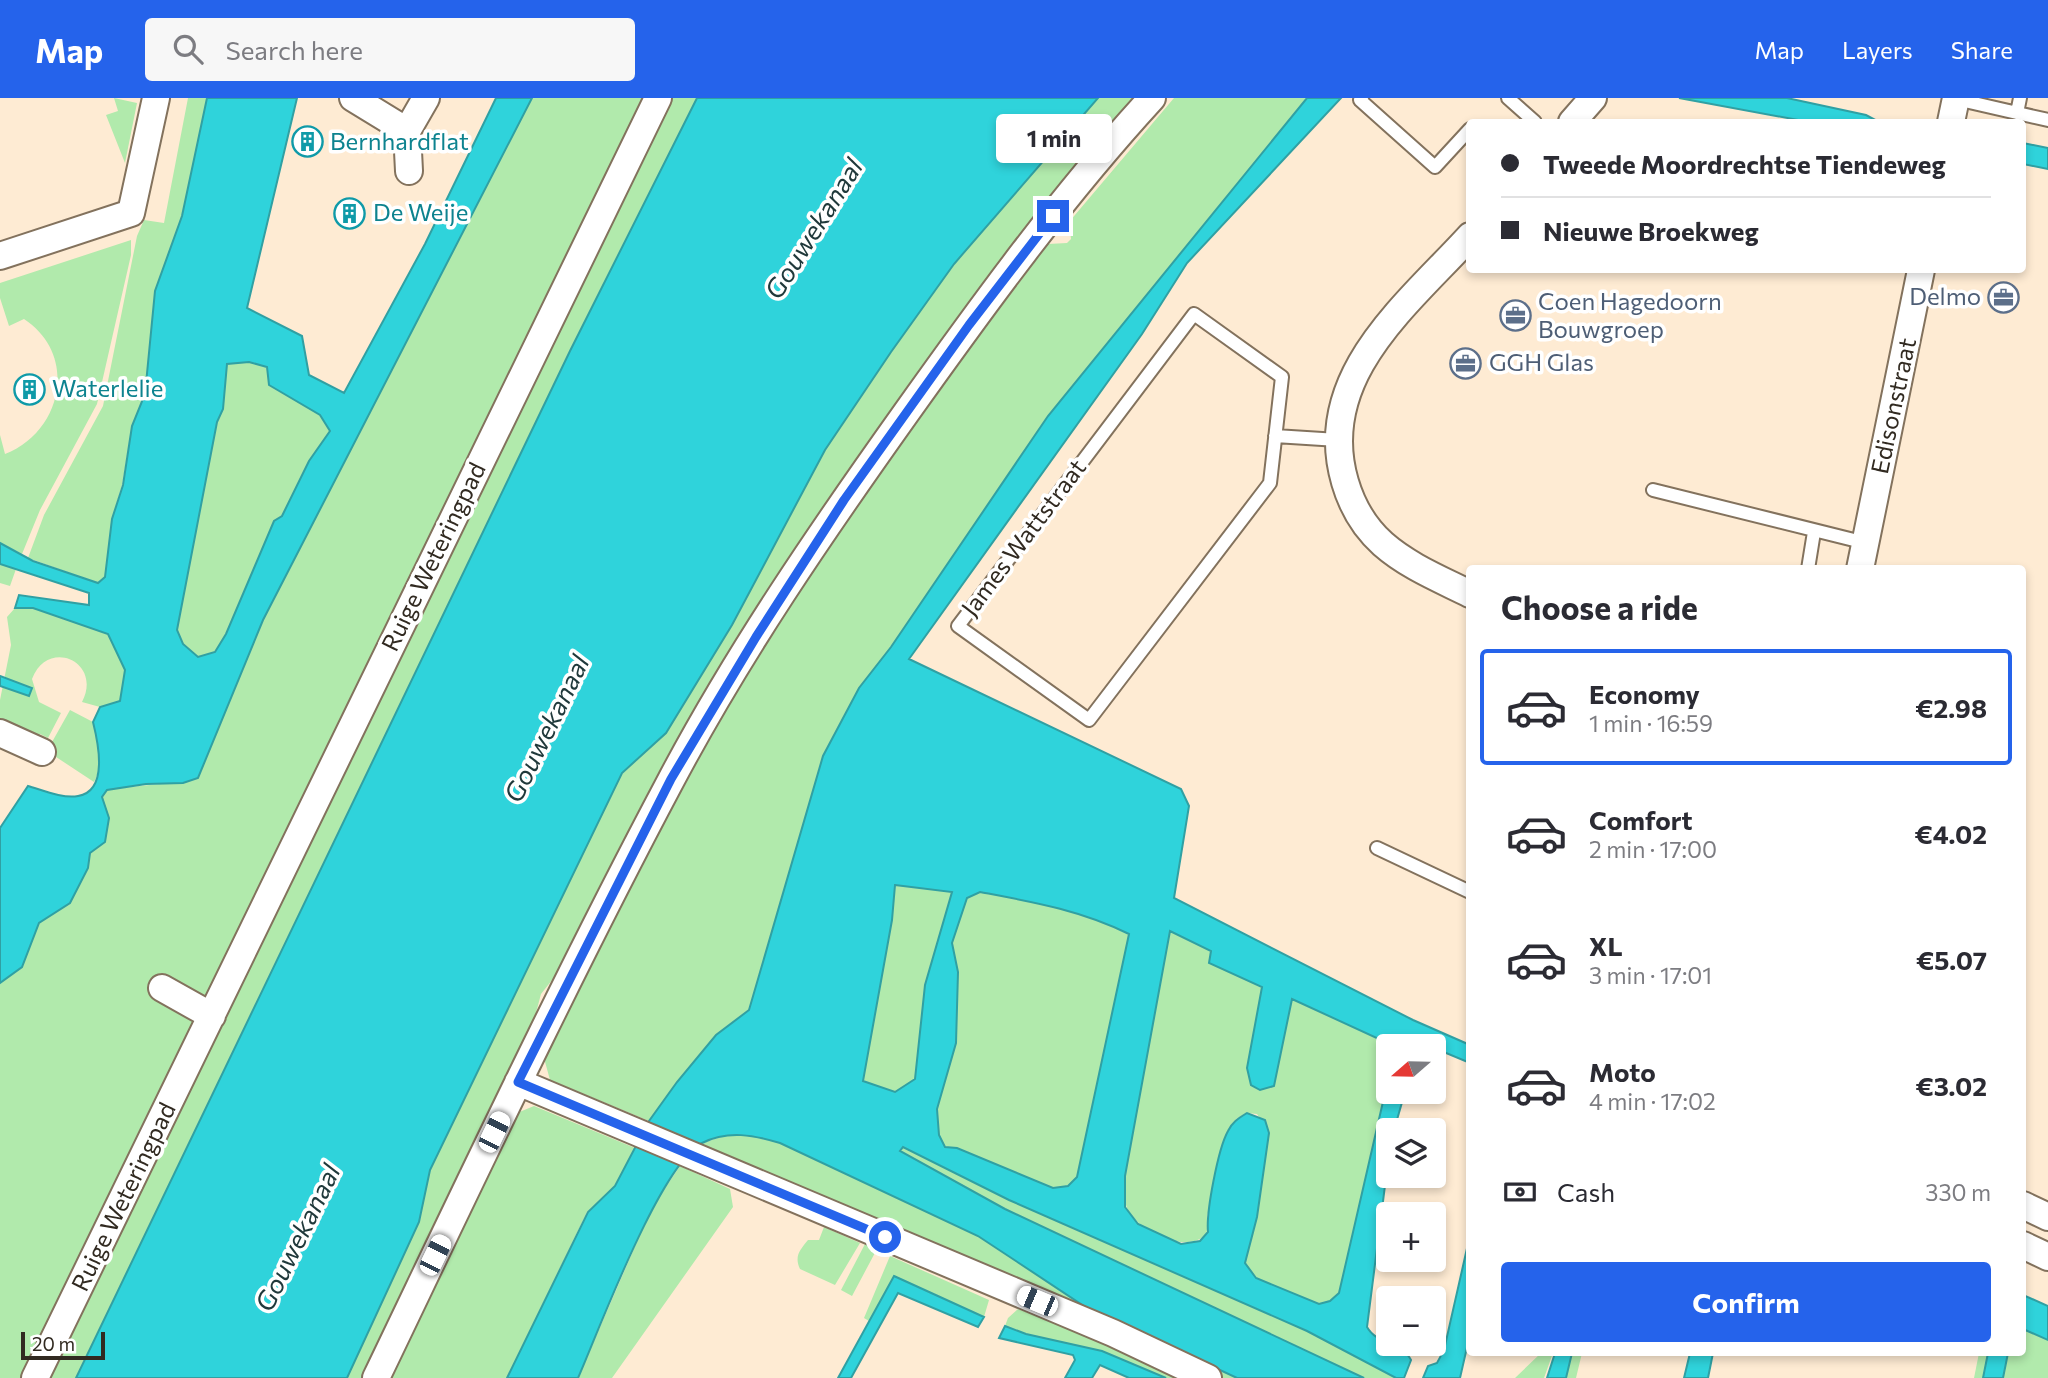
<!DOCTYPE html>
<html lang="en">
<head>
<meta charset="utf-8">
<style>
	body { margin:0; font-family:Commissioner,sans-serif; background:#f7f7f7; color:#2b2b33; height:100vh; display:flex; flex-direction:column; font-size:26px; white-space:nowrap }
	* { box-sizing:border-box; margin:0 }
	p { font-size:23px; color:#7c7c81 }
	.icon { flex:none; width:38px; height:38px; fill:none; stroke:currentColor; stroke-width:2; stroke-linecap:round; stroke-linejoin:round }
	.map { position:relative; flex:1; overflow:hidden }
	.side { position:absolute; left:1466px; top:467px; width:560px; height:791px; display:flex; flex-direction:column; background:#fff; border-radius:7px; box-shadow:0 4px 10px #0003 }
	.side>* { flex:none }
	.banner { position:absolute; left:1466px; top:21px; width:560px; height:154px; border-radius:7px; box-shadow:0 4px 10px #0003; display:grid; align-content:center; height:154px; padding:0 35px; background:#fff }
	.needle { width:46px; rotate:250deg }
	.controls { position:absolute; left:1376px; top:936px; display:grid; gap:14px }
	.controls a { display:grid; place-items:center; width:70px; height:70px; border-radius:7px; background:#fff; box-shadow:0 4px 10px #0003; font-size:35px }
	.scale { position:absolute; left:21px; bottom:18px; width:84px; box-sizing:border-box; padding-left:7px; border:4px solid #312a21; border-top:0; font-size:19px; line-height:24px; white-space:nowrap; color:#312a21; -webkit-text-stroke:5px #fff; paint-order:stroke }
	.end { position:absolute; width:32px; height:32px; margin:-16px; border:9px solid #2563eb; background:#fff; box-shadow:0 0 0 4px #fff }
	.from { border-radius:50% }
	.bubble { position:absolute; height:49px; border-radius:7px; background:#fff; box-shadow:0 4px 10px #0003; font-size:23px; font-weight:700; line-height:49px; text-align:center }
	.car { position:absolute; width:21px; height:42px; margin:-21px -10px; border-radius:9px; box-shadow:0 0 5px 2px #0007; background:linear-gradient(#fff 24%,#345 0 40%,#fff 0 76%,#345 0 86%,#fff 0) }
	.banner b { display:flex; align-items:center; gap:24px; height:66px; font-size:26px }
	.banner b+b { border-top:2px solid #e1e1e2 }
	.banner i { width:18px; height:18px; background:#2b2b33 }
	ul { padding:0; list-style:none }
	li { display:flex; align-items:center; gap:21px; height:116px; margin:0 14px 10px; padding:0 21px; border:4px solid transparent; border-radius:7px }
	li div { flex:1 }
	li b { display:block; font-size:26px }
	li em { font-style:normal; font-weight:700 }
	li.on { border-color:#2563eb }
	li>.icon { width:63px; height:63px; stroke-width:1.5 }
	h2 { padding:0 35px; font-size:32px; line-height:84px }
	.pay { display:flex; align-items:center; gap:18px; height:77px; padding:0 35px; font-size:26px }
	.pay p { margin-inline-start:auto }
	.action { display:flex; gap:14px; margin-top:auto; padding:14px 35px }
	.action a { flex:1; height:80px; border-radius:7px; background:#2563eb; color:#fff; font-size:28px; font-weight:700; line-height:80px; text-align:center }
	header { display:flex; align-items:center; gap:42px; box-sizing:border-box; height:98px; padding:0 35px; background:#2563eb; color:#fff }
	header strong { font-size:33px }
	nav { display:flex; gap:38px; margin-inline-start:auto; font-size:24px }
	.search { width:490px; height:63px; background:#f7f7f7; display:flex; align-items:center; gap:18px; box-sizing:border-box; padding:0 24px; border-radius:7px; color:#7c7c81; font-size:26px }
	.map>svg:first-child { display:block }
	.green { fill:#b1eaac }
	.water { fill:#2fd3db; stroke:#30a0a3; stroke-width:2; fill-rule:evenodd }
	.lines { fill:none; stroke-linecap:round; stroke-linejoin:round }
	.lane-casing { stroke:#83725d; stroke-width:16 }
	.street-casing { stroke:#83725d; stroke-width:30 }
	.lane { stroke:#fff; stroke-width:12 }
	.street { stroke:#fff; stroke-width:26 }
	.route { stroke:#2563eb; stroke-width:9 }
	.labels { text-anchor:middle; stroke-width:7; stroke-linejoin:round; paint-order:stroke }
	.culture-label { font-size:24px; fill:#0d838f; stroke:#fff; text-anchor:start }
	.service-label { font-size:24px; fill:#4e5e75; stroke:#fff; text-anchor:start }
	.street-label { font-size:24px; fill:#312a21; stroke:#fff }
	.water-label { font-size:26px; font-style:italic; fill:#20393b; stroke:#fff }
</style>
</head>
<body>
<header>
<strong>Map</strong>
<div class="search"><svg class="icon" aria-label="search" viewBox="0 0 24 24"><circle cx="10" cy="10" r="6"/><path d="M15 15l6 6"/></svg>Search here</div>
<nav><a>Map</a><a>Layers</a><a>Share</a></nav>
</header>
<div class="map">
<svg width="2048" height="1280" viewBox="0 0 2048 1280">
	<rect width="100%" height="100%" fill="#feebd3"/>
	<!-- green -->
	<path class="green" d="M 114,0 L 137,5 L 125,65 L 106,17 L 118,13 Z
		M 188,0 L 207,0 L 182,118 L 155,193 L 145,296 L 132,328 L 122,387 L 112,421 L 105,479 L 98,485 L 28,460 L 44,417 L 103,308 L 137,138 L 144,122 L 164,125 Z
		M 532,0 L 697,0 L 570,253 L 76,1280 L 0,1280 L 0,885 L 22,869 L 39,825 L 70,805 L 88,770 L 90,755 C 111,742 109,719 102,699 L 107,692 C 138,687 168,687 198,680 L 263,522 Z
		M 1098,0 L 1151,0 L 669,660 L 567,863 L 541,896 L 528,945 L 367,1280 L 347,1280 L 419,1124 L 430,1072 L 622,675 L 666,635 L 732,527 L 825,352 L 891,254 L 954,166 Z
		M 1174,0 L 1307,0 L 1048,318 L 891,549 L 859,590 L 823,658 L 749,912 L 716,937 L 649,1023 L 550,982 L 544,960 C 621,802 697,643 793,495 C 872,374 962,262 1048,146 L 1067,145 L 1071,141 L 1069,124 Z
		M 131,142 L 131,157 L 97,306 L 40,412 L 22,456 L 0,445 L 0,337 L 5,356 C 62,334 79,257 24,221 L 9,228 L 0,200 L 0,185 Z
		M 249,264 L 267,269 L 269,287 L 320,317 L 330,333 L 309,363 L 226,536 L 215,554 L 198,559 L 183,546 L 177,532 L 217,324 L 223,311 L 227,266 Z
		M 0,466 L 16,471 L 10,488 L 0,485 Z
		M 15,510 L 33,510 L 108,536 L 125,572 L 120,603 L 100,609 L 82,604 C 103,564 48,539 32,581 L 39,604 L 61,615 L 48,640 L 40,636 L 37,641 L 0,622 L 0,602 L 11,547 L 7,519 Z
		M 70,612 L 93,624 C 98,643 104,666 94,684 L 47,653 Z
		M 894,787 L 952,793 L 925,887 L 915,981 L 895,994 L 863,983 L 892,822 Z
		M 980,794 C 1033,804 1081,812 1129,836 L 1077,1079 L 1068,1088 L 1053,1091 L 957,1050 L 945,1049 L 939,1037 L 937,1011 L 956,945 L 958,874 L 952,845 L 967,800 Z
		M 1170,833 L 1211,853 L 1210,865 L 1262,889 L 1247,970 L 1251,987 L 1260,992 L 1274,988 L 1291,901 L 1394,948 L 1388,948 L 1388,982 L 1339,1195 L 1330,1203 L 1319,1206 L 1256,1180 L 1245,1165 L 1257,1119 L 1269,1035 L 1257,1016 L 1247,1015 L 1236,1021 L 1207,1118 L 1208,1135 C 1187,1157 1141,1135 1128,1112 C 1123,1103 1125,1088 1125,1078 Z
		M 534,1008 L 635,1050 L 615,1088 L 587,1114 L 507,1280 L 386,1280 L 517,1015 Z
		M 750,1036 L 780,1045 L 978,1138 L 1087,1210 L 1237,1280 L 1218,1280 L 700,1046 L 727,1037 Z
		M 903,1049 L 1009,1102 L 1307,1233 L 1396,1280 L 1364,1280 L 1005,1111 L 905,1058 L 900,1053 Z
		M 680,1068 L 730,1091 L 733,1109 L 612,1280 L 578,1280 L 652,1109 Z
		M 824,1129 L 860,1145 L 835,1187 L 800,1171 C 794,1158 800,1152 808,1142 L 819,1142 Z
		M 865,1146 L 877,1151 L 852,1198 L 841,1192 Z
		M 890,1158 L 989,1202 L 984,1219 L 894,1178 L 869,1223 L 864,1220 Z
		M 1018,1211 L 1092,1239 L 1177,1280 L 1166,1280 L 1102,1253 L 1026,1236 L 1005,1228 L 1008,1220 Z
		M 2023,1231 L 2048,1242 L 2048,1280 L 2003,1280 L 2008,1255 L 2023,1255 Z
		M 1541,1255 L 1553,1255 L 1544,1280 L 1515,1280 Z
		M 1572,1255 L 1582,1255 L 1576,1280 L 1566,1280 Z
		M 1979,1255 L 1988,1255 L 1983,1280 L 1974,1280 Z"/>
	<!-- water -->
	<path class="water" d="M 207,0 L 297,0 L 247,210 L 302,238 L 309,277 L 344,295 L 425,146 L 496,0 L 532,0 L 263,522 L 198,680 L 183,685 L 146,686 L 107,692 L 102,699 L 109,720 L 105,744 L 90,755 L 88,770 L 70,805 L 39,825 L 22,869 L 0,885 L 0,730 L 28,688 C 42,692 63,701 78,698 C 109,693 98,644 93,624 L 100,609 L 120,603 L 125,572 L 108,536 L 33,510 L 15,510 L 19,497 L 89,507 L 89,495 L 0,466 L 0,445 L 33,463 L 98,485 L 105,479 L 112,421 L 123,387 L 132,328 L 145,296 L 155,193 L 182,118 ZM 249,264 L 267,269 L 269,287 L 320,317 L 330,333 L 309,363 L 282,418 L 274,423 L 226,536 L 215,554 L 198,559 L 183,546 L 177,532 L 217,324 L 223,311 L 227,266 Z
		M 697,0 L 1098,0 L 954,166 L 891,254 L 825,352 L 732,527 L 666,635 L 622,675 L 430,1072 L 419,1124 L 347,1280 L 76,1280 L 570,253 Z
		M 1307,0 L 1341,0 L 1187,165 L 1142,236 L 909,561 L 1181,691 L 1189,708 L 1174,800 L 1413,922 L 1470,947 L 1470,965 L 1427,947 L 1394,948 L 1292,901 L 1274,988 L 1260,992 L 1251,987 L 1247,970 L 1262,889 L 1209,865 L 1211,853 L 1170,833 L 1125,1078 L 1125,1109 L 1138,1126 L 1181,1146 L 1200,1143 L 1208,1134 C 1206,1114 1218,1051 1228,1033 C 1232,1024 1239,1020 1247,1015 L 1265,1022 L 1269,1035 L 1257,1119 L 1245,1165 L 1256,1180 L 1319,1206 L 1330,1203 L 1339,1195 L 1388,982 L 1388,994 L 1405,994 L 1394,1032 L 1388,1032 L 1388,1064 L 1367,1229 C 1377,1247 1402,1244 1411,1262 L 1404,1280 L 1396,1280 L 1307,1233 L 1009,1102 L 903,1049 L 900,1053 L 1005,1111 L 1364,1280 L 1237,1280 L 1087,1210 L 978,1138 L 780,1045 C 754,1037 728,1032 702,1045 C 660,1067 599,1232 578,1280 L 507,1280 L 588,1114 L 615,1088 L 649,1023 L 677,984 L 716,937 L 749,912 L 823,658 L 859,590 L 891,549 L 1048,318 ZM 895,787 L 952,794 L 925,887 L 915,981 L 895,994 L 863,983 L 892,822 ZM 980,794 C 1033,804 1080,812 1129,836 L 1077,1079 L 1068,1088 L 1053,1090 L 957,1050 L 945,1049 L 939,1037 L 937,1011 L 956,945 L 958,874 L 952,845 L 967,800 Z
		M 1679,0 L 1787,0 L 1866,17 L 1879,24 L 1809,24 Z
		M 2023,45 L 2048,50 L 2048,71 L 2023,66 Z
		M 0,578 L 32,590 L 29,598 L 0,588 Z
		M 1470,1137 L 1468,1245 L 1460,1280 L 1423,1280 L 1428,1268 L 1437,1265 L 1444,1252 Z
		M 894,1178 L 984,1219 L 978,1229 L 898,1195 L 851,1280 L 838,1280 Z
		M 2023,1197 L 2048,1208 L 2048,1242 L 2023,1231 Z
		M 1005,1228 L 1026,1236 L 1102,1253 L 1166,1280 L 1129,1280 L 1100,1267 L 1092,1280 L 1065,1280 L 1075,1262 L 1073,1257 L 999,1240 Z
		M 1555,1255 L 1572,1255 L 1566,1280 L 1547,1280 Z
		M 1690,1255 L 1713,1255 L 1708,1280 L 1684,1280 Z
		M 1988,1255 L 2008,1255 L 2003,1280 L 1983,1280 Z"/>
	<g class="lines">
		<defs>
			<path id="lane" d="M 1362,0 L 1360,2 L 1435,69 L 1470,31
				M 1508,0 L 1535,24
				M 1956,1 L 2048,22
				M 2017,15 L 2020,0
				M 1194,216 L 1282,279 L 1270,385 L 1089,622 L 958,528 Z
				M 1275,338 L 1338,342
				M 1653,392 L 1866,445
				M 1808,471 L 1814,434
				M 1377,750 L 1470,794"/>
			<path id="street" d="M 353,0 L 407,33 L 426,0
				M 1572,24 L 1593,0
				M 1951,24 L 1956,0
				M 407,33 L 409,73
				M 1470,138 C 1407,207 1314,279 1345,384 C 1352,408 1364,429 1383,446 C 1408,468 1440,481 1470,496
				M 0,158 L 131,115 L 156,0
				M 1860,471 L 1921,172
				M 0,635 L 42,654
				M 162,890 L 212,918
				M 518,984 L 1113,1235 L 1208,1280
				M 2023,1107 L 2048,1119
				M 2023,1147 L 2048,1159
				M 35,1280 L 658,0
				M 376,1280 C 472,1080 566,880 670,684 C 738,555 822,433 906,315 C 983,207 1062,98 1152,0"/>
		</defs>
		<!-- lane casing -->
		<use href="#lane" class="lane-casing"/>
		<!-- street casing -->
		<use href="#street" class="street-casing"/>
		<!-- lane -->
		<use href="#lane" class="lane"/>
		<!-- street -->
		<use href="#street" class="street"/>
	</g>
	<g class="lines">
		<!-- route -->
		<path class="route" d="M 885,1139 L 518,984 L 671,681 L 756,539 L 844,402 L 969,227 L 1053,118"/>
	</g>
	<!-- icons -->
	<defs>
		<symbol id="building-ring" viewBox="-11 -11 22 22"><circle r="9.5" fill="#fff" stroke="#0f9aa8" stroke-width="1.5"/><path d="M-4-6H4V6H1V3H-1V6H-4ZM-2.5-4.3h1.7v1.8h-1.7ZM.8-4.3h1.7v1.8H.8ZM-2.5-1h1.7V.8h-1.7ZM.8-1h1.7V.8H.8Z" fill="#0f9aa8"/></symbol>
		<symbol id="office-ring" viewBox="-11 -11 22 22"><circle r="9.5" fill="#fff" stroke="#5c6f8a" stroke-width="1.5"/><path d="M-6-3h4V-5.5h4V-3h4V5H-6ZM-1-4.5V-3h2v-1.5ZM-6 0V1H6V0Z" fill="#5c6f8a"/></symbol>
	</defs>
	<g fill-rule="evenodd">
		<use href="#building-ring" x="290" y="26" width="35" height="35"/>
		<use href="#building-ring" x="332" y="98" width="35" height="35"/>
		<use href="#office-ring" x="1986" y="182" width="35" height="35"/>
		<use href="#office-ring" x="1498" y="200" width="35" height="35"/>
		<use href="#office-ring" x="1448" y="248" width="35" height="35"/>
		<use href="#building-ring" x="12" y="274" width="35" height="35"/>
	</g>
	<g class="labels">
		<!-- culture labels -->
		<g class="culture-label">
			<text x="330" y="52">Bernhardflat</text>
			<text x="373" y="123">De Weije</text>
			<text x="52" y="299">Waterlelie</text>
		</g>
		<!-- service labels -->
		<g class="service-label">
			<text x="1981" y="207" text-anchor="end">Delmo</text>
			<text x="1538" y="212">Coen Hagedoorn<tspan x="1538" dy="28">Bouwgroep</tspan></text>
			<text x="1489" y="273">GGH Glas</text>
		</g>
		<!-- street labels -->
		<g class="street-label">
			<text transform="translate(1894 308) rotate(-78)" y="8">Edisonstraat</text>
			<text transform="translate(1024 440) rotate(-53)" y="8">James Wattstraat</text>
			<text transform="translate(434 459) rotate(-64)" y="8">Ruige Weteringpad</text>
			<text transform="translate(124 1099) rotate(-64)" y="8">Ruige Weteringpad</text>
		</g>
		<!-- water labels -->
		<g class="water-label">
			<text transform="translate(814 131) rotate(-58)" y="9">Gouwekanaal</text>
			<text transform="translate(547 631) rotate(-64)" y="9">Gouwekanaal</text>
			<text transform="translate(298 1140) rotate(-64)" y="9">Gouwekanaal</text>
		</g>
	</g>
</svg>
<div class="controls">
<a><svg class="needle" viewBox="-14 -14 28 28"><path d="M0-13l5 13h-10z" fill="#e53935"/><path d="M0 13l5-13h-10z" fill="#7c7c81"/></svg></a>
<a><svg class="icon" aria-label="layers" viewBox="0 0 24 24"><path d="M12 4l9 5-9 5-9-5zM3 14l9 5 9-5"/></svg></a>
<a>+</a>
<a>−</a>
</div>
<div class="scale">20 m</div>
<i class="end from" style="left:885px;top:1139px"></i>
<i class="end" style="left:1053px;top:118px"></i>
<div class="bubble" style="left:996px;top:16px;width:116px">1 min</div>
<i class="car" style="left:494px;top:1034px;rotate:26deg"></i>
<i class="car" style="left:435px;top:1157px;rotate:26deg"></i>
<i class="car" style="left:1037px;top:1203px;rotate:293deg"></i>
<div class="banner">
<b><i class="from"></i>Tweede Moordrechtse Tiendeweg</b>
<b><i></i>Nieuwe Broekweg</b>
</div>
<section class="side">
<h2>Choose a ride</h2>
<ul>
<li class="on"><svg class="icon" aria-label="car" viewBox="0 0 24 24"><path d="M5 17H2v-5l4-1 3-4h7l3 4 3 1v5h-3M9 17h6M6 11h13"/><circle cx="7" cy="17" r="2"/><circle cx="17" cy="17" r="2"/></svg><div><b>Economy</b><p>1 min · 16:59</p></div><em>€2.98</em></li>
<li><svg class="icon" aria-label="car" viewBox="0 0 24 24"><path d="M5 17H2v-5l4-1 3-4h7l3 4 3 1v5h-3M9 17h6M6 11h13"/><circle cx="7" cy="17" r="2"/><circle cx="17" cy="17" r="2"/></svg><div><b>Comfort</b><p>2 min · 17:00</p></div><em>€4.02</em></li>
<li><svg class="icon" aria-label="car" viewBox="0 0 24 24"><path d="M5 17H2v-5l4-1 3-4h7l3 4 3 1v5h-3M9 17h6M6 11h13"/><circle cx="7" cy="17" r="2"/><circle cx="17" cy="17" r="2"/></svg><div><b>XL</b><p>3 min · 17:01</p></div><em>€5.07</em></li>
<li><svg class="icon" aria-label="car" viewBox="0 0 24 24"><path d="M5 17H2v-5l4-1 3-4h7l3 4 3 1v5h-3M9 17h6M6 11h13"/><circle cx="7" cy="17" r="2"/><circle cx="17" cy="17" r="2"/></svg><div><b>Moto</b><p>4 min · 17:02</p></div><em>€3.02</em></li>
</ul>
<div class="pay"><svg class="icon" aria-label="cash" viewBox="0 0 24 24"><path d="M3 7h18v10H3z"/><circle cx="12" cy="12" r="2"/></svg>Cash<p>330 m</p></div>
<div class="action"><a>Confirm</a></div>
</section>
</div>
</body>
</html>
